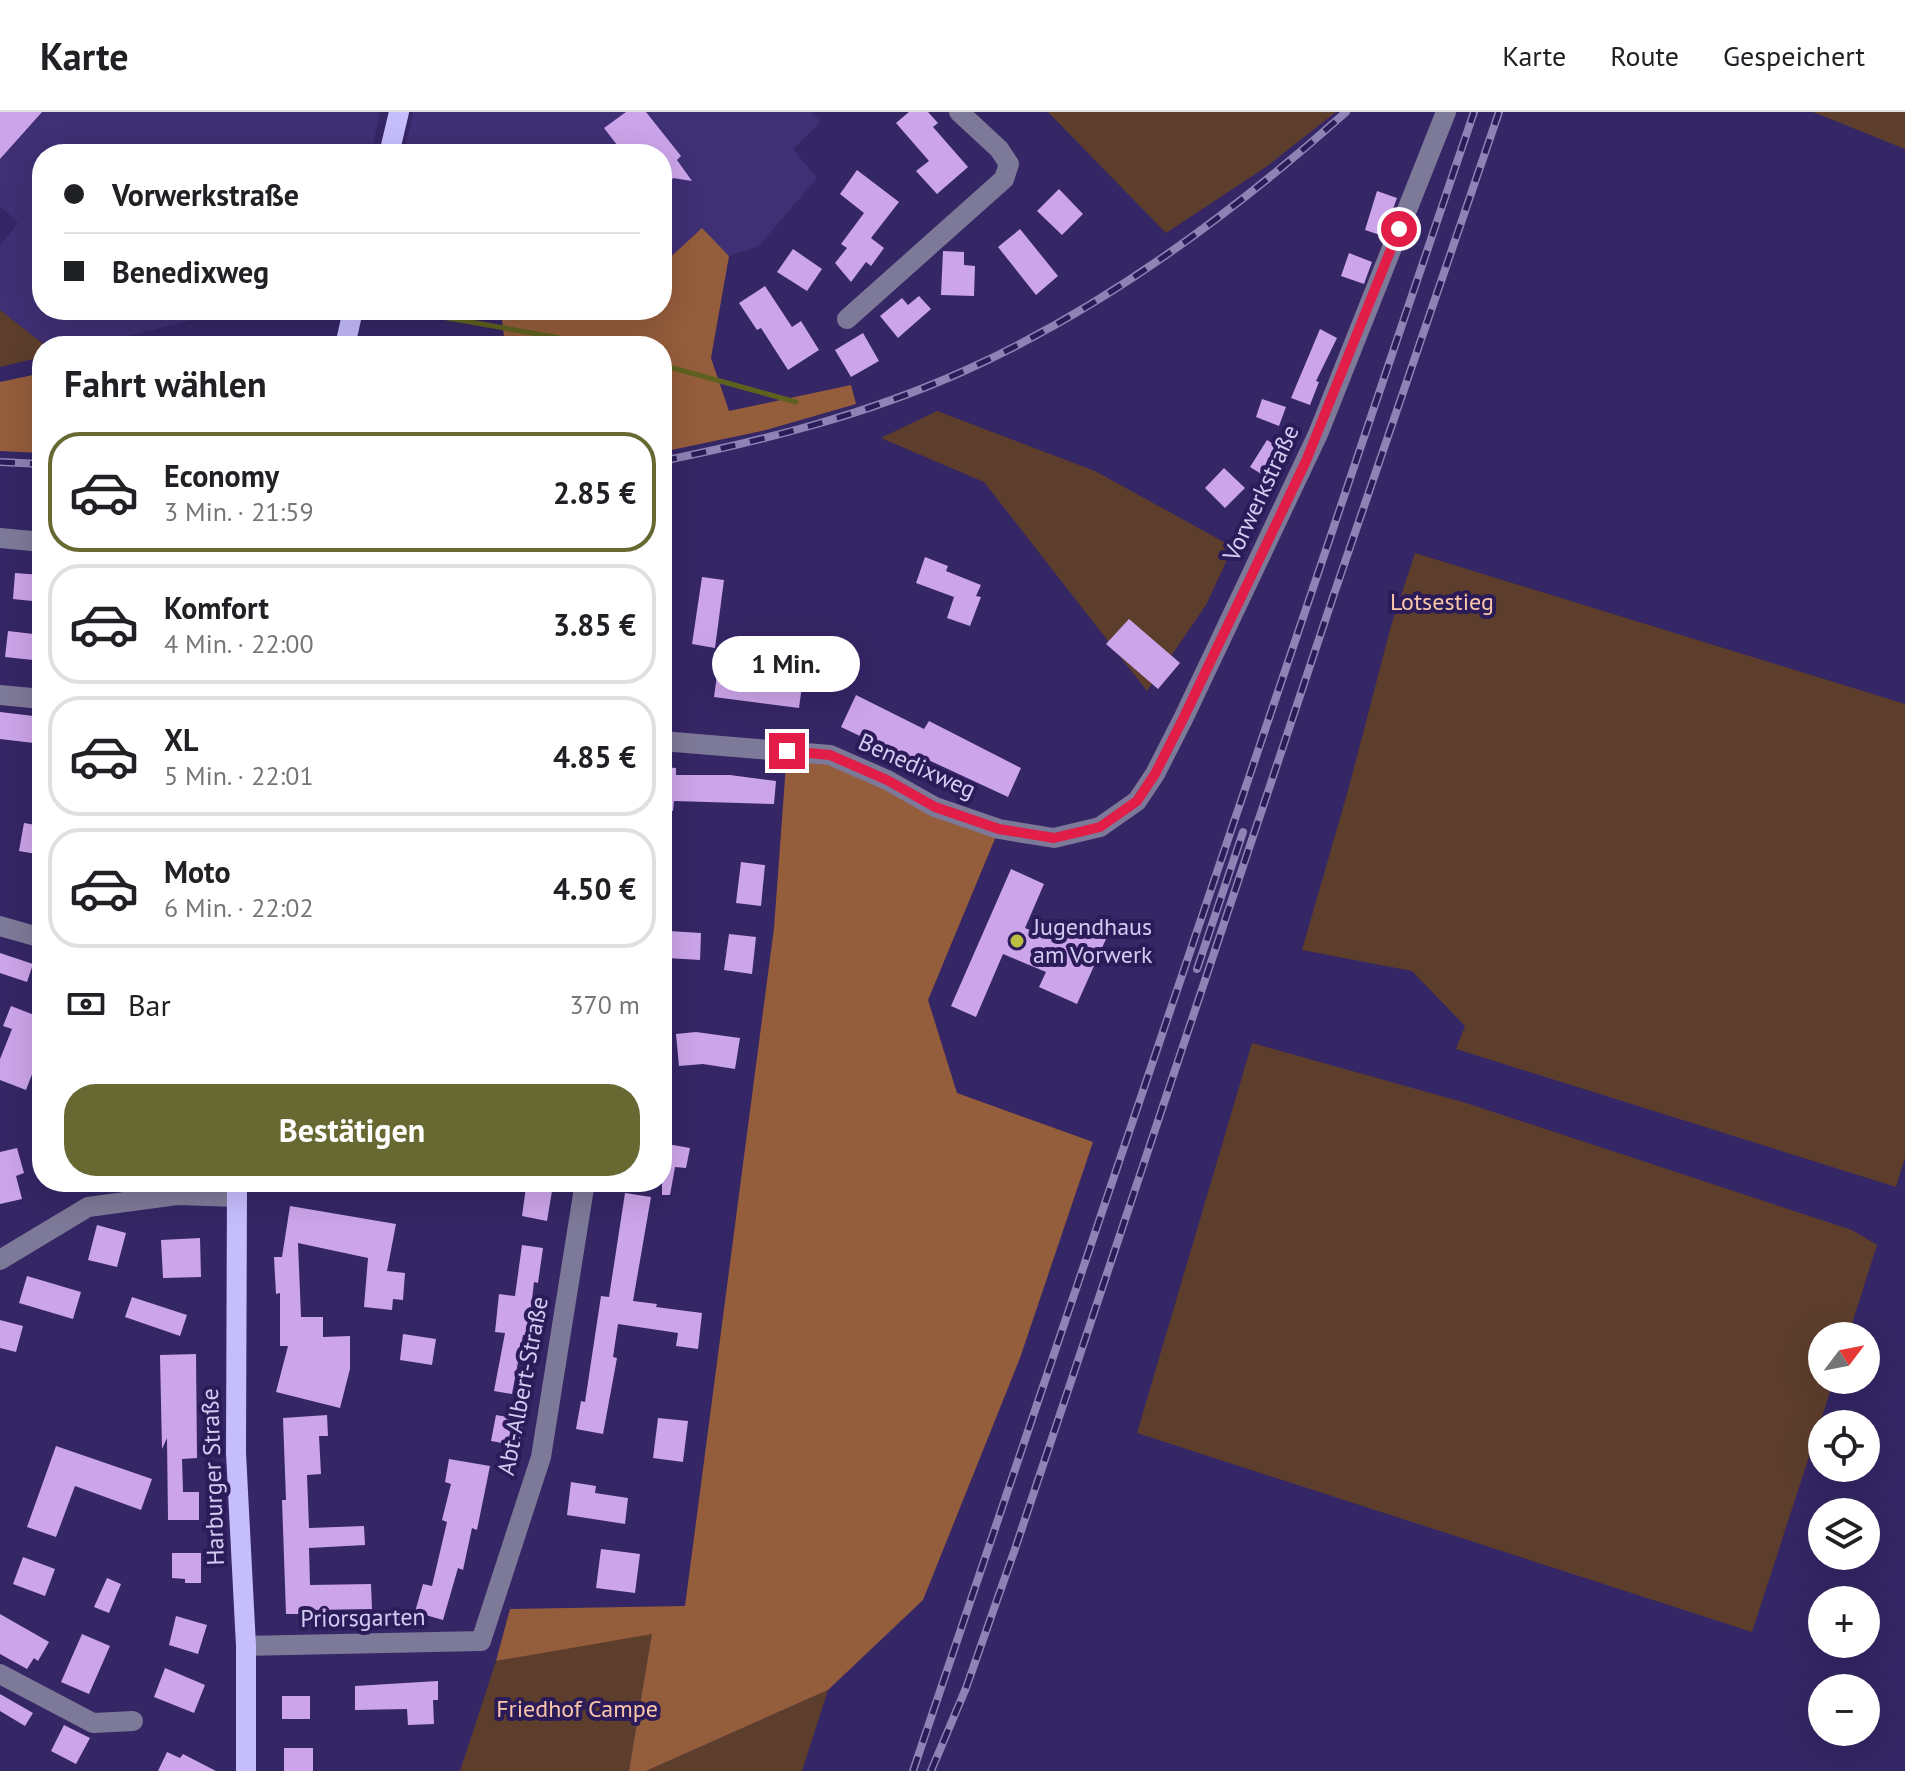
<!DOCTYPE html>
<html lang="de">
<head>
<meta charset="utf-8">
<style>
	body { margin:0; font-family:"PT Sans",sans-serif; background:#f2f2f2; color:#202124; height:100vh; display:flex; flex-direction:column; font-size:30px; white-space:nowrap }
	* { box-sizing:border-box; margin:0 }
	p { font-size:26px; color:#757577 }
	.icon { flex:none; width:44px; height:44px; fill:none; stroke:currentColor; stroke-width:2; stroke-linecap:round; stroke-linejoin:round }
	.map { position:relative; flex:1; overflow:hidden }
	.sheet { position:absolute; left:32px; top:224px; width:640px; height:856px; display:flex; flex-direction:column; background:#fff; border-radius:32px; box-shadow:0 8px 32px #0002 }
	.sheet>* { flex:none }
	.top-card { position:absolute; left:32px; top:32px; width:640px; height:176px; border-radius:32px; box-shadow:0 8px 32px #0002; display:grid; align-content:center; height:176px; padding:0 32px; background:#fff }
	.needle { width:52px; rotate:58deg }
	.fabs { position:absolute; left:1808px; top:1210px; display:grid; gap:16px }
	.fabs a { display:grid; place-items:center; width:72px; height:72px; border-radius:50%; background:#fff; box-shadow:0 8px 32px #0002; font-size:40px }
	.end { position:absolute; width:36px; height:36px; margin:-18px; border:10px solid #e11d48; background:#fff; box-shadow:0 0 0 4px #fff }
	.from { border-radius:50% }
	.bubble { position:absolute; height:56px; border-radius:28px; background:#fff; box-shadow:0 8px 32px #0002; font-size:26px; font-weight:700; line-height:56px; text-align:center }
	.top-card b { display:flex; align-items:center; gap:28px; height:76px; font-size:30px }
	.top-card b+b { border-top:2px solid #e0e0e0 }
	.top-card i { width:20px; height:20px; background:#202124 }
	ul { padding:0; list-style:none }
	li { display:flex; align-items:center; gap:24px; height:120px; margin:0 16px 12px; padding:0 16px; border:4px solid #e0e0e0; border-radius:32px }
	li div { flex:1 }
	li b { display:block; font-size:30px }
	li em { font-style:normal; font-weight:700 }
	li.current { border-color:#676832 }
	li>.icon { width:72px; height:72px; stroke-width:1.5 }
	h2 { padding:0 32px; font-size:36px; line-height:96px }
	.pay { display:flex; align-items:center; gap:20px; height:88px; padding:0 32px; font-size:30px }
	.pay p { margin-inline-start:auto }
	.button { display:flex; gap:16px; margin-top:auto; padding:16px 32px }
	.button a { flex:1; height:92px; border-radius:32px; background:#676832; color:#fff; font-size:32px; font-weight:700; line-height:92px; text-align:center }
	header { display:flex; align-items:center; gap:48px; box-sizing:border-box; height:112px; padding:0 40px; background:#fff; border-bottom:2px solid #e0e0e0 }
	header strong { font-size:38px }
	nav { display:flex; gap:44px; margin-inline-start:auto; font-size:28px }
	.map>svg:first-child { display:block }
	.built { fill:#3f2f74 }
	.green { fill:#5d3e2d }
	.forest { fill:#945d3c }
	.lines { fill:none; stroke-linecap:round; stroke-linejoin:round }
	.stream { stroke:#5f611f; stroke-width:5 }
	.building { fill:#cca4e9 }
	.minor { stroke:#7d7998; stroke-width:20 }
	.major { stroke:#c6bdfd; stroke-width:20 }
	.rail-casing { stroke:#8d83b4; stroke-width:8 }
	.rail { stroke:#2c1b59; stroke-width:5; stroke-dasharray:15; stroke-linecap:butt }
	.route { stroke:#e11d48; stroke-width:10 }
	.poi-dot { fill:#bdbf43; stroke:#2c1b59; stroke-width:3 }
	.labels { text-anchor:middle; stroke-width:8; stroke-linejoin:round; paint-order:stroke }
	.street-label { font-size:24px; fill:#d1ccf2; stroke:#2c1b59 }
	.park-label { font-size:24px; fill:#fac7aa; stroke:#2c1b59 }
	.poi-label { font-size:24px; fill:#d1ccf2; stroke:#2c1b59; text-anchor:start }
</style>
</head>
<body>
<header>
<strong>Karte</strong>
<nav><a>Karte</a><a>Route</a><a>Gespeichert</a></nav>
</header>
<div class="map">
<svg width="1905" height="1659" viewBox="0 0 1905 1659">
	<rect width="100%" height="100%" fill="#352665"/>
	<!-- built -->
	<path class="built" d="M 0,0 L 380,0 L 371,42 L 42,42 L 42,198 L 231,198 L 88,234 L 46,234 L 0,198 L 0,134 L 18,111 L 0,94 Z
		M 413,0 L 811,0 L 821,10 L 793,37 L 817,66 L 758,135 L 729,144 L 702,117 L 662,153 L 662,42 L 404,42 Z"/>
	<!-- green -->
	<path class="green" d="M 1048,0 L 1336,0 L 1266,55 L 1166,121 Z
		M 1813,0 L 1905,0 L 1905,37 Z
		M 0,198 L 46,234 L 42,234 L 42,245 L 0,255 Z
		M 937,299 L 1095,359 L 1233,435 L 1206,493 L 1147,579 L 984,370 L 881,326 Z
		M 1415,441 L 1905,592 L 1905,1046 L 1896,1075 L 1456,937 L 1465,914 L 1412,859 L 1302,838 L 1349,675 L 1391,514 Z
		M 1252,931 L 1466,991 L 1852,1118 L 1877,1133 L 1848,1224 L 1822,1224 L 1822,1268 L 1834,1268 L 1752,1520 L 1137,1321 Z
		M 653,1521 L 629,1659 L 460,1659 L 496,1549 Z
		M 828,1578 L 802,1659 L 646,1659 Z"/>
	<!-- forest -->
	<path class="forest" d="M 702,116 L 729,144 L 711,246 L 729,299 L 851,273 L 856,292 L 766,318 L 662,340 L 662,234 L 505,234 L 501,199 L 498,198 L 662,198 L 662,153 Z
		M 33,263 L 42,298 L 42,341 L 0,339 L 0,270 Z
		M 787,639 L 830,643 L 999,717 L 928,888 L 957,981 L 1093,1030 L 1020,1246 L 923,1488 L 828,1578 L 646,1659 L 629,1659 L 652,1522 L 496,1549 L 510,1497 L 685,1494 L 774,816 Z"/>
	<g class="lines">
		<!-- stream -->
		<path class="stream" d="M 402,198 L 572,228 L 594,234
			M 662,253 L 796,290"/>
	</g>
	<!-- building -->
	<path class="building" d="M 0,0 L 42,0 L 0,47 Z
		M 626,0 L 646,0 L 681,44 L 677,48 L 692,69 L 673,66 L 662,87 L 662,42 L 624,42 L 604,16 Z
		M 909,0 L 928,0 L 938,11 L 933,15 L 968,55 L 937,82 L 916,59 L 929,49 L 896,11 Z
		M 857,58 L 899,90 L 871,126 L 884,136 L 871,154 L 866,150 L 851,170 L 835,151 L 847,136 L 841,132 L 864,101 L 840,82 Z
		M 1059,77 L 1083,102 L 1062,123 L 1037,99 Z
		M 1377,79 L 1397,86 L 1383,124 L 1365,118 Z
		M 1020,117 L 1058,164 L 1036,183 L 998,135 Z
		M 793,137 L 822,157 L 807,179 L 777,160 Z
		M 943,139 L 964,140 L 964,153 L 975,154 L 974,184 L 941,183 Z
		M 1349,141 L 1372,150 L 1364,172 L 1341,164 Z
		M 765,174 L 792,215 L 801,209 L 819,238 L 788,258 L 761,216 L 757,218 L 739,191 Z
		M 919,184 L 931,197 L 898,226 L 880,204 L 902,186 L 908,193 Z
		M 1320,217 L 1337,226 L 1316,269 L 1319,270 L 1310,293 L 1291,286 Z
		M 863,221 L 879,249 L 851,265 L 835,238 Z
		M 1262,287 L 1286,295 L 1279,314 L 1256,305 Z
		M 1267,328 L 1290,342 L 1273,369 L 1250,355 Z
		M 1224,356 L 1245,376 L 1225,396 L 1205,376 Z
		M 925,445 L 948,454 L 946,459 L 981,473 L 976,484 L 981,485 L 970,514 L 947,506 L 954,485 L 916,471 Z
		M 15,461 L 42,463 L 42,490 L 13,487 Z
		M 702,465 L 724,468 L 715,536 L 692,532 Z
		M 1129,507 L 1180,551 L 1158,577 L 1106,532 Z
		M 8,519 L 42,523 L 42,549 L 5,545 Z
		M 720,541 L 805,552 L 799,596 L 714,585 Z
		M 856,583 L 924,617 L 929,609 L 1021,656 L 1008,685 L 922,645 L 918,651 L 911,654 L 895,646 L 894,640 L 841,615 Z
		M 0,600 L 42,605 L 42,632 L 0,627 Z
		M 662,655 L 676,656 L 676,663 L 730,663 L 776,669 L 774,692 L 674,689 L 673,699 L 662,699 Z
		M 24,711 L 42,714 L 42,743 L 19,739 Z
		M 741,750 L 765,753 L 761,794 L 736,791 Z
		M 1011,757 L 1044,772 L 1025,816 L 1060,831 L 1069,811 L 1106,827 L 1077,892 L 1039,875 L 1046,860 L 1003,842 L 976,905 L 951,894 Z
		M 669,819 L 701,821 L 700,848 L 667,846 Z
		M 729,822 L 756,825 L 752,862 L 724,858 Z
		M 0,841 L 33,852 L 27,870 L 0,861 Z
		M 11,894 L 42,906 L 42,946 L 39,944 L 26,978 L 0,968 L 0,947 L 12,917 L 3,914 Z
		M 696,920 L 740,926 L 735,957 L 703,952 L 679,954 L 676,922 Z
		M 662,1031 L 690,1036 L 686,1056 L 675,1055 L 670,1083 L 662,1083 Z
		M 17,1036 L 24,1061 L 16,1064 L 22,1087 L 0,1092 L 0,1040 Z
		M 526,1075 L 552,1079 L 547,1109 L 522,1104 Z
		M 625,1081 L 651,1085 L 633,1189 L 657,1192 L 656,1195 L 702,1201 L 698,1237 L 676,1234 L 678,1221 L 618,1212 L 613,1245 L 617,1246 L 603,1322 L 576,1317 L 581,1289 L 585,1290 L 601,1184 L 609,1185 Z
		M 290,1094 L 396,1112 L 387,1159 L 405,1161 L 403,1188 L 393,1187 L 392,1198 L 364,1195 L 368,1146 L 298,1131 L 301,1205 L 323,1205 L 323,1225 L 350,1224 L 350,1257 L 340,1296 L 276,1280 L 288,1234 L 280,1234 L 280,1181 L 276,1182 L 274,1145 L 282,1145 Z
		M 97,1113 L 126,1121 L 117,1155 L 88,1148 Z
		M 200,1126 L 201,1165 L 163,1166 L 161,1128 Z
		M 522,1133 L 543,1136 L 538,1171 L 534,1170 L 528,1223 L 523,1223 L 512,1282 L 494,1279 L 505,1221 L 495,1220 L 499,1182 L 515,1184 Z
		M 27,1164 L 81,1180 L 73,1207 L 19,1191 Z
		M 132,1185 L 187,1203 L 180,1224 L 125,1205 Z
		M 0,1208 L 23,1214 L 16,1240 L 0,1236 Z
		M 403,1222 L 436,1227 L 432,1253 L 400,1248 Z
		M 196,1242 L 197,1346 L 182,1347 L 183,1380 L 199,1380 L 199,1408 L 168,1408 L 167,1326 L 162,1337 L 160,1243 Z
		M 327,1303 L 328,1324 L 319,1324 L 321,1362 L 307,1363 L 309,1416 L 364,1414 L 365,1433 L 309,1436 L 310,1473 L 371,1472 L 372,1497 L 311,1498 L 311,1502 L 286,1502 L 282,1388 L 286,1388 L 283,1306 Z
		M 496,1303 L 524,1308 L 519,1334 L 491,1329 Z
		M 658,1306 L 688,1309 L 683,1350 L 653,1346 Z
		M 56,1334 L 152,1367 L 141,1398 L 75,1374 L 56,1425 L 27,1415 Z
		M 449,1347 L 490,1354 L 477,1418 L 472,1416 L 463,1458 L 458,1456 L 443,1508 L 415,1500 L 423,1472 L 432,1474 L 447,1410 L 442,1408 L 451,1372 L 445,1370 Z
		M 571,1370 L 596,1374 L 595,1381 L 628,1386 L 625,1412 L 567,1403 Z
		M 601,1437 L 640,1442 L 635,1481 L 596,1476 Z
		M 172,1441 L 201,1441 L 201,1471 L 185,1471 L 185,1467 L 172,1466 Z
		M 23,1445 L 55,1457 L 45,1484 L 13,1472 Z
		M 107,1466 L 121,1472 L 109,1501 L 94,1495 Z
		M 0,1502 L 49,1530 L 38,1549 L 34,1546 L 27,1557 L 0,1542 Z
		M 176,1504 L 207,1513 L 198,1542 L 169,1533 Z
		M 82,1522 L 110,1534 L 89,1582 L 61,1570 Z
		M 165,1556 L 205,1573 L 194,1601 L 154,1585 Z
		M 438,1569 L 438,1588 L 433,1588 L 434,1612 L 408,1613 L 407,1597 L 355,1598 L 355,1574 Z
		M 0,1582 L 33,1601 L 25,1614 L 0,1599 Z
		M 282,1584 L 310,1584 L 310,1607 L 282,1607 Z
		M 64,1613 L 90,1626 L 76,1652 L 51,1639 Z
		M 284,1636 L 313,1636 L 313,1659 L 284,1659 Z
		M 167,1640 L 180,1646 L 183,1642 L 216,1659 L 158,1659 Z"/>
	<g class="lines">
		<!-- minor -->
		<path class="minor" d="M 847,207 L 1004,67 L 1009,52 L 999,37 L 959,0
			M 0,426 L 42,430
			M 0,583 L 42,587
			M 662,629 L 830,643 L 887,668 L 935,695 L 999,717 L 1054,726 L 1100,715 L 1137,689 L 1155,662 L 1184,605 L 1318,322 L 1446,0
			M 0,814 L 42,826
			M 0,1148 L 88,1095 L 177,1083 L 237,1085
			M 246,1534 L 481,1529 L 541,1345 L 585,1070
			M 0,1562 L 93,1611 L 133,1609"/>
		<!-- major -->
		<path class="major" d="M 389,42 L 399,0
			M 345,234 L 353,198
			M 237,1070 L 236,1341 L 246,1534 L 246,1659"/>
		<defs>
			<path id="rail" d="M 662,349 C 766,328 868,302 964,259 C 1104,196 1232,102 1346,0
				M 0,350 L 42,352
				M 1197,857 L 1243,720
				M 913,1659 L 1474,0
				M 931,1659 L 966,1576 L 1015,1437 L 1333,485 L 1499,0"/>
		</defs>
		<!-- rail casing -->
		<use href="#rail" class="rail-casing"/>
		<!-- rail -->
		<use href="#rail" class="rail"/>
	</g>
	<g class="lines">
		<!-- route -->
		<path class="route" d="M 787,639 L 830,643 L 887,668 L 935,695 L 999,717 L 1054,726 L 1100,715 L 1137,689 L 1155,662 L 1184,605 L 1306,349 L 1399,117"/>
	</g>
	<!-- markers -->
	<circle class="poi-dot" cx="1017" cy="829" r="8"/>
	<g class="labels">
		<!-- street labels -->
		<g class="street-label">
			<text transform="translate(1261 381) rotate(-65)" y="8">Vorwerkstraße</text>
			<text transform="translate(917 654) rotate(24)" y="8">Benedixweg</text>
			<text transform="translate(523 1274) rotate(-79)" y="8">Abt-Albert-Straße</text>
			<text transform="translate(213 1365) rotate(-92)" y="8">Harburger Straße</text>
			<text transform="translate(363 1506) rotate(-1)" y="8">Priorsgarten</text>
		</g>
		<!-- park labels -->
		<g class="park-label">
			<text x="1442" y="498">Lotsestieg</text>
			<text x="577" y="1605">Friedhof Campe</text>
		</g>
		<!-- poi labels -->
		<g class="poi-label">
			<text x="1033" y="823">Jugendhaus<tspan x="1033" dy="28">am Vorwerk</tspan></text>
		</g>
	</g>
</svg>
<div class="fabs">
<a><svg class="needle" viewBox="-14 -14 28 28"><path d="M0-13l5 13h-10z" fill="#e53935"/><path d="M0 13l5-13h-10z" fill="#757577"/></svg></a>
<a><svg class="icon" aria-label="locate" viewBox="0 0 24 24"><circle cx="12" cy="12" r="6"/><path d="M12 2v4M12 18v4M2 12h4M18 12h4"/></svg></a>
<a><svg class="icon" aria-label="layers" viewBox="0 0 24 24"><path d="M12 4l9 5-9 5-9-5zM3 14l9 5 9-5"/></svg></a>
<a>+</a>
<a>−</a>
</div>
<i class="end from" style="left:1399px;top:117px"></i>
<i class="end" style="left:787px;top:639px"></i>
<div class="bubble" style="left:712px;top:524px;width:148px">1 Min.</div>
<div class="top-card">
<b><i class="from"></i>Vorwerkstraße</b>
<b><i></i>Benedixweg</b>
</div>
<section class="sheet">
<h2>Fahrt wählen</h2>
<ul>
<li class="current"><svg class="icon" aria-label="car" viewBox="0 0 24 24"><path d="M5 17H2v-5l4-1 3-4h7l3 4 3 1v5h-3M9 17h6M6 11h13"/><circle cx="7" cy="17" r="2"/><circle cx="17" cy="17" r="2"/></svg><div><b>Economy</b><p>3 Min. · 21:59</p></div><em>2.85 €</em></li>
<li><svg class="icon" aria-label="car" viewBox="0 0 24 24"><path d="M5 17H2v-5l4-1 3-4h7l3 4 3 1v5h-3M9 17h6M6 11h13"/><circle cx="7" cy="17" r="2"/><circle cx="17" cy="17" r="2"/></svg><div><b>Komfort</b><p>4 Min. · 22:00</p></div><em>3.85 €</em></li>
<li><svg class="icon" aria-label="car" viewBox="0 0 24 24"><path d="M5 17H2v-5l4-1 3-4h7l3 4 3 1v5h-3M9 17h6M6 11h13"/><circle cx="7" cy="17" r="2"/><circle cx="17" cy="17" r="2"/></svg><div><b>XL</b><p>5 Min. · 22:01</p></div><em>4.85 €</em></li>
<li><svg class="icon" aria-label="car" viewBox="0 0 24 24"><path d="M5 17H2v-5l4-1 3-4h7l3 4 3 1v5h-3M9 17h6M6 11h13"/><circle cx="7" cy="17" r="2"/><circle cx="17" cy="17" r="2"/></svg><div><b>Moto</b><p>6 Min. · 22:02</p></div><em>4.50 €</em></li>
</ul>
<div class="pay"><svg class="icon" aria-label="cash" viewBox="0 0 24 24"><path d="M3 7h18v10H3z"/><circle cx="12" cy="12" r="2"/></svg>Bar<p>370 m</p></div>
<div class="button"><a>Bestätigen</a></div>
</section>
</div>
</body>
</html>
